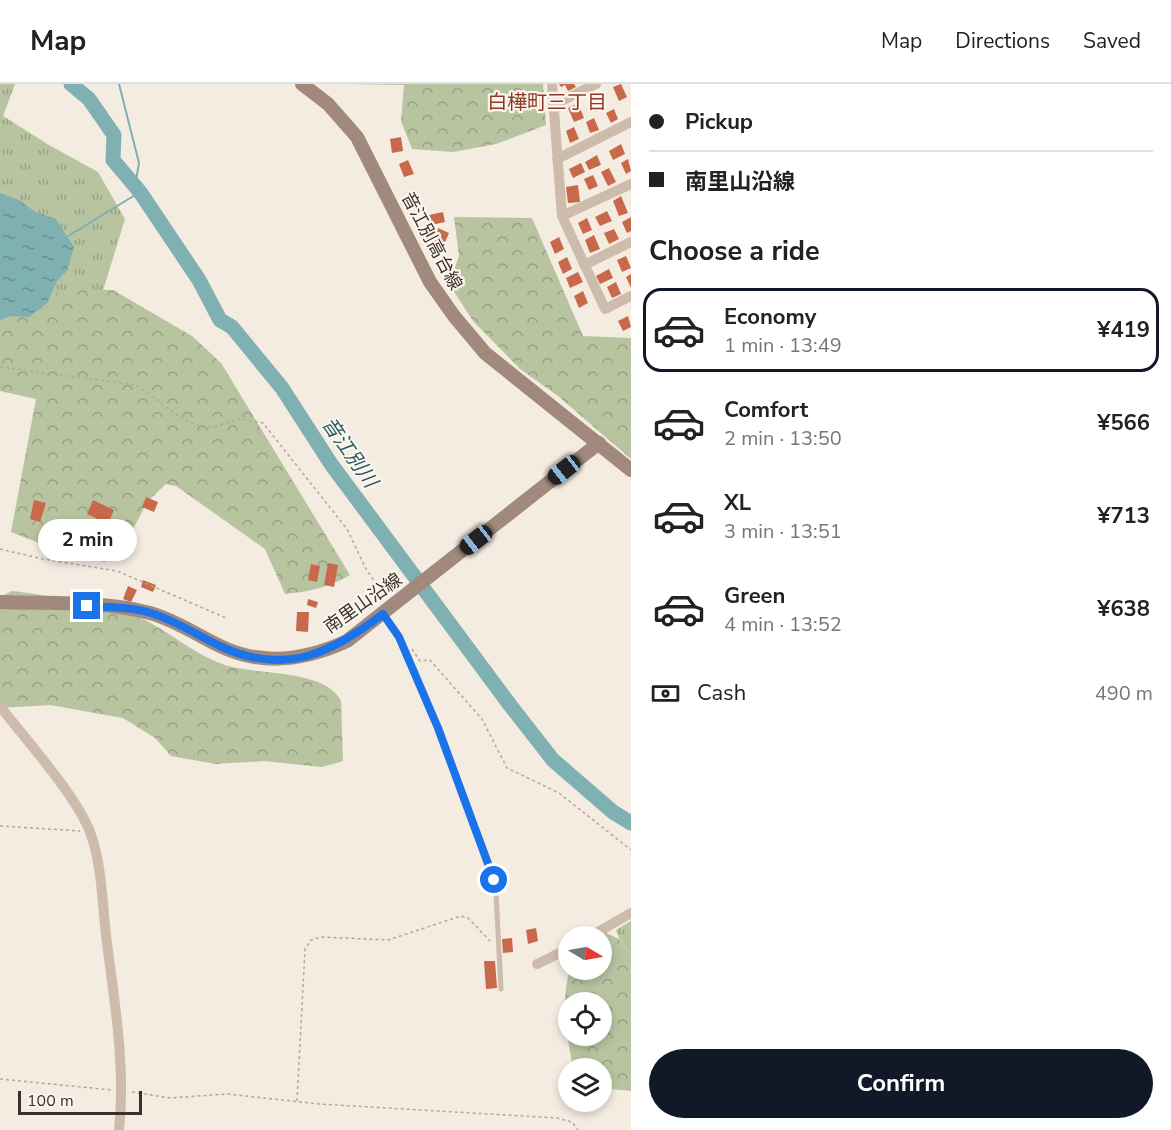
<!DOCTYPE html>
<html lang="en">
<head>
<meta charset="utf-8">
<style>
	body { margin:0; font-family:"Nunito Sans","Noto Sans JP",sans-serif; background:#f6f6f6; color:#222; height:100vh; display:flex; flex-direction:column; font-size:22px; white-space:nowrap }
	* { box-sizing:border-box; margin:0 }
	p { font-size:20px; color:#767676 }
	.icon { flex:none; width:33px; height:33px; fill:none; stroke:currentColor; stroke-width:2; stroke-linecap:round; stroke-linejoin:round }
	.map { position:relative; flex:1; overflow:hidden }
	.panel { display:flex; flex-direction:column; background:#fff; width:540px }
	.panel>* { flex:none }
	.guide { display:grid; align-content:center; height:132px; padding:0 18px; background:#fff }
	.needle { width:39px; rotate:100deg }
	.buttons { position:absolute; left:558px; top:842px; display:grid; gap:12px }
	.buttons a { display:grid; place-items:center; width:54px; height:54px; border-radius:50%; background:#fff; box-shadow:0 3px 9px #0003; font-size:30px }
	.scale { position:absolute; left:18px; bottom:15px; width:124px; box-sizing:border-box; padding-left:6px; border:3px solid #3b302b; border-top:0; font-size:16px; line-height:21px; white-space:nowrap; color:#3b302b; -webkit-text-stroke:4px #fbf5ee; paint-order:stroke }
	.end { position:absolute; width:27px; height:27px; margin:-14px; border:8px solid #1a73e8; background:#fff; box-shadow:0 0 0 3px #fff }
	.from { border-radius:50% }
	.bubble { position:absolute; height:42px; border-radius:21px; background:#fff; box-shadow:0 3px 9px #0003; font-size:20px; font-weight:700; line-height:42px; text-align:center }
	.car { position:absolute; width:18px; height:36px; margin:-18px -9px; border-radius:8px; box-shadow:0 0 4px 2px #0007; background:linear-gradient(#222 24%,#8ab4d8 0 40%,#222 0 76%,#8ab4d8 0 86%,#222 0) }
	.guide b { display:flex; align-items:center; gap:21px; height:57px; font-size:22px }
	.guide b+b { border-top:2px solid #e0e0e0 }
	.guide i { width:15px; height:15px; background:#222 }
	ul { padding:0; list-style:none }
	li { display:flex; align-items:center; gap:18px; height:84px; margin:0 12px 9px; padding:0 6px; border:3px solid transparent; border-radius:18px }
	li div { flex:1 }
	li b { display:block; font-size:22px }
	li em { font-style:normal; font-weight:700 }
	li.selected { border-color:#111827 }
	li>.icon { width:54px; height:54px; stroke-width:1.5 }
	h2 { padding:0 18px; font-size:27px; line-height:72px }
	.pay { display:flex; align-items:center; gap:15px; height:66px; padding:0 18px; font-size:22px }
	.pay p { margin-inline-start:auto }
	.primary-button { display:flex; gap:12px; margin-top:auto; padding:12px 18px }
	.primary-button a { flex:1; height:69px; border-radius:36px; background:#111827; color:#fff; font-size:24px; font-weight:700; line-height:69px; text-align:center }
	header { display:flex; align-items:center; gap:36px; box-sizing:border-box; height:84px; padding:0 30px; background:#fff; border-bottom:2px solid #e0e0e0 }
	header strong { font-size:28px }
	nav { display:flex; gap:33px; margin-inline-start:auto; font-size:21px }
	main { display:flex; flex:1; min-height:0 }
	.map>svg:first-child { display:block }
	.grass { fill:url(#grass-tufts) }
	.forest { fill:url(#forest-crowns); fill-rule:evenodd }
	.water { fill:url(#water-ripples) }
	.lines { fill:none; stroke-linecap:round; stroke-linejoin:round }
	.stream { stroke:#7fb0b2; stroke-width:2 }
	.river { stroke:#7fb0b2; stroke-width:15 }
	.building { fill:#c8694b }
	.path { stroke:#b9a596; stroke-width:1.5; stroke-dasharray:3 3; stroke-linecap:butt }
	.lane { stroke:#cdbbac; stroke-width:5 }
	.street { stroke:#cdbbac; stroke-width:10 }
	.secondary { stroke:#a18a7d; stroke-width:14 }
	.route { stroke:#1a73e8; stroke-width:8 }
	.labels { text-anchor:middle; stroke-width:4.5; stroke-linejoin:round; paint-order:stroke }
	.street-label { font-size:18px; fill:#3b302b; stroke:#fbf5ee }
	.neighbourhood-label { font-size:20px; fill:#8c3b22; stroke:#fbf5ee }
	.water-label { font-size:20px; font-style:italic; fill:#1f5a5e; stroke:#fbf5ee }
</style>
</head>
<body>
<header>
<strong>Map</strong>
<nav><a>Map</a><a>Directions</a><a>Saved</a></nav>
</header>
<main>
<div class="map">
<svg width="631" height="1046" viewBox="0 0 631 1046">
	<defs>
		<pattern id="grass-tufts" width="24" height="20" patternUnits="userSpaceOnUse" patternTransform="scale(1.5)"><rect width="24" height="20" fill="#b8c4a0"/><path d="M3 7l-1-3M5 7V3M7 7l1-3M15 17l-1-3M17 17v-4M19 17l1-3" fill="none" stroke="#97a083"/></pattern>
		<pattern id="forest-crowns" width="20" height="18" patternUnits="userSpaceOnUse" patternTransform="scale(1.5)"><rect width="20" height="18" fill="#b8c4a0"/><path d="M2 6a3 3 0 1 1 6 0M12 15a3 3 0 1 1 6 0" fill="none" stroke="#97a083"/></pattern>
		<pattern id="water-ripples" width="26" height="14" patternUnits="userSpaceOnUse" patternTransform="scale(1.5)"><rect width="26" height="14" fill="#7fb0b2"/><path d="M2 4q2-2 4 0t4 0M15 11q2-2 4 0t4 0" fill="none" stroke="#699091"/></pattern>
	</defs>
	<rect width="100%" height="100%" fill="#f4ebe1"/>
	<!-- grass -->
	<path class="grass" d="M 0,0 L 15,0 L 3,32 L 49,61 L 98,88 L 125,135 L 98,223 L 0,273 Z
		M 631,837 L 631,872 L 619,854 L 616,846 Z"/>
	<!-- forest -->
	<path class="forest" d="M 348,0 L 543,0 L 546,41 L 496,60 L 453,68 L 412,65 L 401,37 L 404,1 Z
		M 454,133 L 532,134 L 583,252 L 631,254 L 631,375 L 558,312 L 520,285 L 473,237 L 449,200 L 459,172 Z
		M 84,205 L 113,206 L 192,252 L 221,279 L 350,491 C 330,503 308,508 285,510 L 265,465 L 176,402 L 166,400 L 147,418 L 122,467 L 105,478 L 72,472 L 11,448 L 36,315 L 0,307 L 0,224 L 37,212 Z
		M 12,507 C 47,511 117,522 147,537 C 172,550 195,570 222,580 C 254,592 325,584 341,617 L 343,677 L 322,683 L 264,677 L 216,680 L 171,672 L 155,654 L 123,634 L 50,621 L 0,624 L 0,513 Z
		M 596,844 L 619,855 L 631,872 L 631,1007 L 602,1004 L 602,984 L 573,984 C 567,950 560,919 570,885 L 602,885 L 602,852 L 583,852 ZM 568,918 L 602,918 L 602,951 L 568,951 Z"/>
	<!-- water -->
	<path class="water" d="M 0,109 L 21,117 L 35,128 L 56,135 L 74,163 L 67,187 L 57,197 L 47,219 L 29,233 L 11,232 L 0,236 Z"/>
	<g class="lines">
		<!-- stream -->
		<path class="stream" d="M 119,0 L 139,79 L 135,102
			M 65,154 L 140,108"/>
		<!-- river -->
		<path class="river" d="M 71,0 L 89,15 L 114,51 L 113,76 L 140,108 L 199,196 L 220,236 L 232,243 L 282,304 L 331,380 L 510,621 L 553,676 L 613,728 L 631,739"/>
	</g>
	<!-- building -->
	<path class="building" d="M 559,0 L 574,0 L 576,3 L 568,7 L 565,1 L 561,3 Z
		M 621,0 L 627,13 L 619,17 L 613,3 Z
		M 599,9 L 605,24 L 595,28 L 592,13 Z
		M 578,19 L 584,34 L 574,38 L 568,24 Z
		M 614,25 L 618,35 L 611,39 L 606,29 Z
		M 594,34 L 599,46 L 590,49 L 586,38 Z
		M 574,43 L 579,55 L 570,59 L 566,47 Z
		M 401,53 L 403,67 L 392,69 L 390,55 Z
		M 621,60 L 625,70 L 613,76 L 609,67 Z
		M 597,71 L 601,81 L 589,86 L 585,78 Z
		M 628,75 L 631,87 L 626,90 L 621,79 Z
		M 408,76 L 414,90 L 404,93 L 399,80 Z
		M 581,79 L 585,88 L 573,94 L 569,85 Z
		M 609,84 L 616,98 L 608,102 L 601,88 Z
		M 593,91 L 598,102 L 589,106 L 584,95 Z
		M 578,101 L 580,118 L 568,119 L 566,103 Z
		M 621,112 L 628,129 L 619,132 L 613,117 Z
		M 607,127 L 612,137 L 600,142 L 595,133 Z
		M 443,128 L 445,138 L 431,141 L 429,131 Z
		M 631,133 L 631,147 L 627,149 L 622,138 Z
		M 587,134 L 592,146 L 583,150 L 578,139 Z
		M 438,144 L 449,149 L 443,163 L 435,159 Z
		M 614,145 L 619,155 L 609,160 L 604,149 Z
		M 594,151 L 600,165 L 590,169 L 585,156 Z
		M 559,153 L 564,165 L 555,170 L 550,158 Z
		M 626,172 L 631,184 L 622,188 L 617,176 Z
		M 567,173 L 572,185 L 563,190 L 558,178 Z
		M 609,185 L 613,194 L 600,200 L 596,192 Z
		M 578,188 L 583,198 L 570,204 L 566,194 Z
		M 631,190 L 631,204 L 626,193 Z
		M 616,198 L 621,210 L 612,214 L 607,203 Z
		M 583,207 L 588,219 L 579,224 L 574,212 Z
		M 628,232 L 631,243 L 623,247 L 618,237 Z
		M 146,413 L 158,418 L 154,428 L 142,423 Z
		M 34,416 L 46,419 L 40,438 L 30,435 Z
		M 93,416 L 114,426 L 108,440 L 87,430 Z
		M 61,436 L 72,441 L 66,456 L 55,451 Z
		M 83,436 L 93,440 L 84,462 L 74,458 Z
		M 328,479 L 338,481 L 334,503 L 324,501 Z
		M 311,480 L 320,482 L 317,498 L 308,496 Z
		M 143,496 L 156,501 L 153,508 L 141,503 Z
		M 128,502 L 137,506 L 131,518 L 123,515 Z
		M 308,515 L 318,518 L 316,524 L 307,521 Z
		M 297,528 L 309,528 L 308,548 L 296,547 Z
		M 536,844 L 538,857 L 528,860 L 526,846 Z
		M 512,854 L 513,868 L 503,869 L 502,855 Z
		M 484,877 L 495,877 L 497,904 L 486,905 Z"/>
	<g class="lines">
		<!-- path -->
		<path class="path" d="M 0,283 L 136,301 L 183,335 L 202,343 L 214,343 L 240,335 L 263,339 L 347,445 L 365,483 L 384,512
			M 0,465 L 43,475 L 117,487 L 226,534
			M 412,565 L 420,577 L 430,576 L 482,635 L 507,684 L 559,709 L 631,766
			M 0,742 L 80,747
			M 0,995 L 112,1006
			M 132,1008 L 170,1014 L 227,1010 L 319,1020 L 557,1034 L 572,1038 L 578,1046
			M 297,1017 L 305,865 L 311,856 L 321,853 L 388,856 L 461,832 L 468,834 L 491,858"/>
		<!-- lane -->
		<path class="lane" d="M 383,530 L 399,553 L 438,644 L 491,783 L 496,810 L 501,905"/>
		<!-- street -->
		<path class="street" d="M 552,0 L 562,132 L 605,225 L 631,212
			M 553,21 L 596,0
			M 557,75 L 631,38
			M 562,132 L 631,100
			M 584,181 L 631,158
			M 0,622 C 25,655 76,711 90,748 C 102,780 102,817 106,851 C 114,916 126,981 119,1046
			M 591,852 L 631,829
			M 537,880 L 568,865"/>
		<!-- secondary -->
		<path class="secondary" d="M 302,0 L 328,20 L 357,53 L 430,198 L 454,232 L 485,269 L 631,386
			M 0,518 C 49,520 103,516 150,529 C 175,536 197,551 220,562 C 263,583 306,576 347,557 L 599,359"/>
	</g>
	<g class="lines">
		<!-- route -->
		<path class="route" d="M 87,522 C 108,523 131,523 151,529 C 177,537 198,552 222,563 C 286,592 331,569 383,530 L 399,553 L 438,644 L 494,796"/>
	</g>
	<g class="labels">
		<!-- street labels -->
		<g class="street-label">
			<text transform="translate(432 157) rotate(62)" y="6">音江別高台線</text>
			<text transform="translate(363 519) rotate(-35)" y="6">南里山沿線</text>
		</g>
		<!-- neighbourhood labels -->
		<g class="neighbourhood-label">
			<text x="547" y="25">白樺町三丁目</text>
		</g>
		<!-- water labels -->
		<g class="water-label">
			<text transform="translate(350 368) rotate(55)" y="7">音江別川</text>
		</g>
	</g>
</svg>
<div class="buttons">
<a><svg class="needle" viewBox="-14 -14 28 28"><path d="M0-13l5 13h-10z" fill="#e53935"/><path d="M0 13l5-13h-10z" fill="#767676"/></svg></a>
<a><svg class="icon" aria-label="locate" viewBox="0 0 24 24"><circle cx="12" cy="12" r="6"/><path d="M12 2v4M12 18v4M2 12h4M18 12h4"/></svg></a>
<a><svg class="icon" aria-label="layers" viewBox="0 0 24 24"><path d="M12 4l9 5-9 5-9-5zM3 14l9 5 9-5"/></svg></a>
</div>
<div class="scale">100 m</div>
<i class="end from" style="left:494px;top:796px"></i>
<i class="end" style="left:87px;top:522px"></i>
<div class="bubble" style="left:38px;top:435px;width:99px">2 min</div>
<i class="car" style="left:564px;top:386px;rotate:232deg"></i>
<i class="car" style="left:476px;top:456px;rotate:232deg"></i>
</div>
<section class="panel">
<div class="guide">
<b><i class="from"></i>Pickup</b>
<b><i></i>南里山沿線</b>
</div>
<h2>Choose a ride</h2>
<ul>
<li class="selected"><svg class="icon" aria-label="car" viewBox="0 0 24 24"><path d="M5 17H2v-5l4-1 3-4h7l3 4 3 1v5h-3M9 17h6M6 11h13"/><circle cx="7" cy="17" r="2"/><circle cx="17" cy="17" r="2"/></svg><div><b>Economy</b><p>1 min · 13:49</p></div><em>¥419</em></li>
<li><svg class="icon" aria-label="car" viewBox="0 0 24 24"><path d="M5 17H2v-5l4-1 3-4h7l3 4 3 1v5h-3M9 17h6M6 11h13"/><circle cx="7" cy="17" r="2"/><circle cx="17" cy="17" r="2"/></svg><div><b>Comfort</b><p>2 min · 13:50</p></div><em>¥566</em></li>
<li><svg class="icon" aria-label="car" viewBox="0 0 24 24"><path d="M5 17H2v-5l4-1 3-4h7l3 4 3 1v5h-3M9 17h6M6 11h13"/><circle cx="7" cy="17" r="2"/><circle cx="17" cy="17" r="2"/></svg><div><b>XL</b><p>3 min · 13:51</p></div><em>¥713</em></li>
<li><svg class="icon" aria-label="car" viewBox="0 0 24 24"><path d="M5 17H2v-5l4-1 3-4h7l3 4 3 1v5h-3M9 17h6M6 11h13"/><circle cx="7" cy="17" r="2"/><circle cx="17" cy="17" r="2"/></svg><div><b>Green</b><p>4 min · 13:52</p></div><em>¥638</em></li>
</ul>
<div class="pay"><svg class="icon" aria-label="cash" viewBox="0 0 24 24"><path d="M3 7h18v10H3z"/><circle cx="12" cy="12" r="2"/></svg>Cash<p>490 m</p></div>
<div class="primary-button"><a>Confirm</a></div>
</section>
</main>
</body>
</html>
